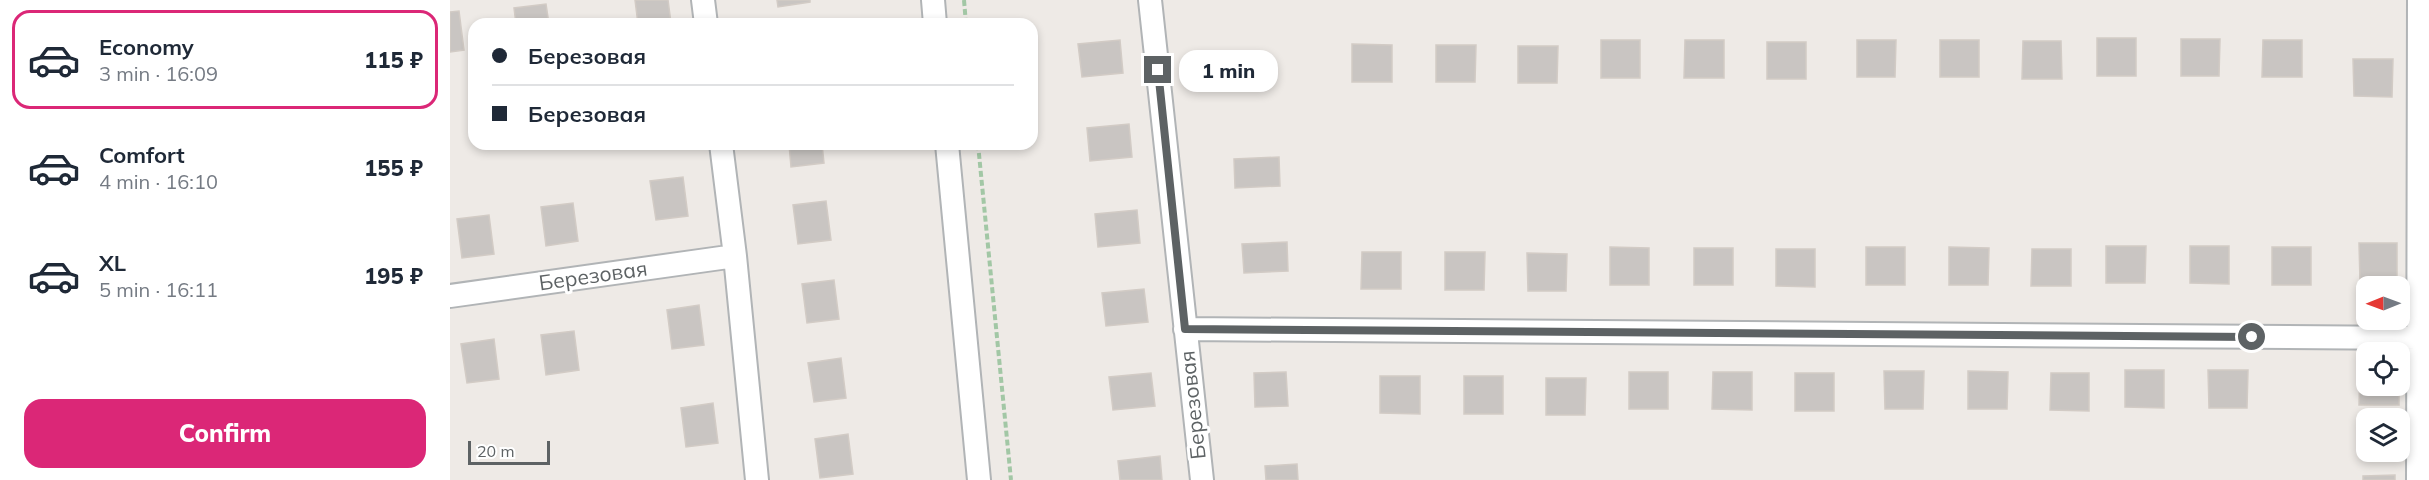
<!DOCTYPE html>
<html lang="en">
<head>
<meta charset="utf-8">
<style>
	body { margin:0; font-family:Mulish,sans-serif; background:#f2f2f3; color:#1f2937; height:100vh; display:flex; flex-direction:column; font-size:22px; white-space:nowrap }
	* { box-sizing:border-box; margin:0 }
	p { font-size:20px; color:#747a83 }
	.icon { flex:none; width:33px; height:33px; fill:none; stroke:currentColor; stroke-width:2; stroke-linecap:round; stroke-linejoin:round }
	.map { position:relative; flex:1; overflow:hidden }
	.panel { display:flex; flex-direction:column; background:#fff; width:450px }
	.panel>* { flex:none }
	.banner { position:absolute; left:18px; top:18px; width:570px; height:132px; border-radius:18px; box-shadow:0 3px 9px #0003; display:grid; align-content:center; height:132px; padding:0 24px; background:#fff }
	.needle { width:39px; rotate:269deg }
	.controls { position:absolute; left:1906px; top:276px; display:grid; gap:12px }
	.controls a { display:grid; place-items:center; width:54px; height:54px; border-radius:12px; background:#fff; box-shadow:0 3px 9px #0003; font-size:30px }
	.scale { position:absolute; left:18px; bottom:15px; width:82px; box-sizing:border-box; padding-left:6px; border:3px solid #5d6264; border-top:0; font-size:16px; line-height:21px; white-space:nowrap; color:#5d6264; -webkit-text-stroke:4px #fff; paint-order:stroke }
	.end { position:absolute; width:27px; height:27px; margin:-14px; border:8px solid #5d6264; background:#fff; box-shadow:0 0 0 3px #fff }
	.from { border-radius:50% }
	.bubble { position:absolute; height:42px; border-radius:18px; background:#fff; box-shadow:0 3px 9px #0003; font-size:20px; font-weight:800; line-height:42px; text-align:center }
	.banner b { display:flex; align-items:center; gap:21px; height:57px; font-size:22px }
	.banner b+b { border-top:2px solid #e0e1e3 }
	.banner i { width:15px; height:15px; background:#1f2937 }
	ul { padding:10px 0 0; list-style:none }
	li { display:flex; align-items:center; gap:18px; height:99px; margin:0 12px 9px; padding:0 12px; border:3px solid transparent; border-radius:18px }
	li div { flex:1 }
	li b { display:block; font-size:22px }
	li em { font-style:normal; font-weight:800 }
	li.selected { border-color:#db2777 }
	li>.icon { width:54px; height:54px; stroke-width:1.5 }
	.primary-button { display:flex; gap:12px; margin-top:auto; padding:12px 24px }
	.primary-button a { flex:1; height:69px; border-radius:18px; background:#db2777; color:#fff; font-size:24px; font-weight:800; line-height:69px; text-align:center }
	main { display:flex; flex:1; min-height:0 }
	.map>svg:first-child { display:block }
	.building { fill:#c9c5c2; stroke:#d2cbc5; stroke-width:1.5 }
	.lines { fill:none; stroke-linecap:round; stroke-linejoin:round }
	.minor-casing { stroke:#b1b4b6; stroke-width:26 }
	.path { stroke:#a2c7a5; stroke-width:4; stroke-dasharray:6 3; stroke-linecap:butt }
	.minor { stroke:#fff; stroke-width:22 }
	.route { stroke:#5d6264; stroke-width:8 }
	.labels { text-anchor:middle; stroke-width:6; stroke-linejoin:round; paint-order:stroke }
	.street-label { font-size:21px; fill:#5d6264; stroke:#fff }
</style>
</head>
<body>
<main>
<section class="panel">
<ul>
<li class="selected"><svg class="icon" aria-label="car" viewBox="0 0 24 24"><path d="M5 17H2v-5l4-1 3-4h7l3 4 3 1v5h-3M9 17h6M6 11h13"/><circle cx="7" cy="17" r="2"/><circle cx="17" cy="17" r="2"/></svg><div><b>Economy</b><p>3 min · 16:09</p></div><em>115 ₽</em></li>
<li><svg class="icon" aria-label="car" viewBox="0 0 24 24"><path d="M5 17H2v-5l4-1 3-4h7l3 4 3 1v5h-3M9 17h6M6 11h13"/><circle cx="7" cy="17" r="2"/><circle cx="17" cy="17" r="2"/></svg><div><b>Comfort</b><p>4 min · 16:10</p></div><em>155 ₽</em></li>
<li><svg class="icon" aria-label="car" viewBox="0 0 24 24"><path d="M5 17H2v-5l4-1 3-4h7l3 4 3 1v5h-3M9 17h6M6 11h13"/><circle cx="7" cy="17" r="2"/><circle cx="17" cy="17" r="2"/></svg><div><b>XL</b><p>5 min · 16:11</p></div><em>195 ₽</em></li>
</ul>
<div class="primary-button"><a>Confirm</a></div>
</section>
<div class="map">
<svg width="1979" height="480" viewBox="0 0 1979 480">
	<rect width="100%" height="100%" fill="#eeeae6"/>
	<!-- building -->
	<path class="building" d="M 185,0 L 218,0 L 221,23 L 188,24 Z
		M 327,0 L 360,0 L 360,2 L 328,7 Z
		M 96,4 L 99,24 L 66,24 L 64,8 Z
		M 9,11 L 14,50 L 0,52 L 0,12 Z
		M 1647,38 L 1686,38 L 1686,76 L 1647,76 Z
		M 1731,39 L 1770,39 L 1769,76 L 1731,76 Z
		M 670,40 L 673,73 L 632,77 L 628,44 Z
		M 1151,40 L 1190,40 L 1190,78 L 1151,78 Z
		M 1235,40 L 1274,40 L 1274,78 L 1234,78 Z
		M 1407,40 L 1446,40 L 1445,77 L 1407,77 Z
		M 1490,40 L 1529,40 L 1529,77 L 1490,77 Z
		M 1813,40 L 1852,40 L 1852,77 L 1812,77 Z
		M 1573,41 L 1611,41 L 1612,79 L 1572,79 Z
		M 1317,42 L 1356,42 L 1356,79 L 1317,79 Z
		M 902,44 L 942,45 L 942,82 L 902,82 Z
		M 986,45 L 1026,45 L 1025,82 L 986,82 Z
		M 1068,46 L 1108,46 L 1107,83 L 1068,83 Z
		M 811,52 L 812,81 L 768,83 L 767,54 Z
		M 1903,59 L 1943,59 L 1942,97 L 1904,96 Z
		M 679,124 L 682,157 L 640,161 L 637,128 Z
		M 339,144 L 372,144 L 374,163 L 341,167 Z
		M 829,157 L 830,186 L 785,188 L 784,159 Z
		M 233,177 L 238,216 L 206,220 L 200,181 Z
		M 376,201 L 381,240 L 348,244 L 343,205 Z
		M 123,203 L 128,241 L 96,246 L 91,207 Z
		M 687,210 L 690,243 L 648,247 L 645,214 Z
		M 39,215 L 44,254 L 12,258 L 7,219 Z
		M 837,242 L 838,271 L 794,273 L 792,244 Z
		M 1909,243 L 1947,243 L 1947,281 L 1910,282 Z
		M 1656,246 L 1696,246 L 1695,283 L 1656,283 Z
		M 1740,246 L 1779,246 L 1779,284 L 1740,283 Z
		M 1160,247 L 1199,248 L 1199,285 L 1160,285 Z
		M 1416,247 L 1455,247 L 1455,285 L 1416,285 Z
		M 1499,247 L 1539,248 L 1538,285 L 1499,285 Z
		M 1822,247 L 1861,247 L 1861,285 L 1822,285 Z
		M 1244,248 L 1283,248 L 1283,285 L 1244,285 Z
		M 1326,249 L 1365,249 L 1365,287 L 1326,286 Z
		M 1582,249 L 1621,249 L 1621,286 L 1581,286 Z
		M 912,252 L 951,252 L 951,289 L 911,289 Z
		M 995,252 L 1035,252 L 1034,290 L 995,290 Z
		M 1077,253 L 1117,254 L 1116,291 L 1078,291 Z
		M 384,280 L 389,319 L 357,323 L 352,284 Z
		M 694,289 L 698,322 L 656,326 L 652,293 Z
		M 249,305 L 254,345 L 222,349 L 217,310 Z
		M 124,331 L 129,370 L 96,375 L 91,335 Z
		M 44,339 L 49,379 L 17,383 L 11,344 Z
		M 391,358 L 396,398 L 364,402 L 358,363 Z
		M 1910,367 L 1917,368 L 1917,386 L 1949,386 L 1949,405 L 1909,405 Z
		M 1675,370 L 1714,370 L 1714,408 L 1675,407 Z
		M 1758,370 L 1798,370 L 1797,408 L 1759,408 Z
		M 1434,371 L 1474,371 L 1473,409 L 1435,409 Z
		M 1518,371 L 1558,372 L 1557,409 L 1518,409 Z
		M 836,372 L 838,406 L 805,407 L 804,373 Z
		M 1179,372 L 1218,372 L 1218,409 L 1179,409 Z
		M 1263,372 L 1302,372 L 1302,410 L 1262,409 Z
		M 701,373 L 705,406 L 663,410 L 659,377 Z
		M 1345,373 L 1384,373 L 1384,411 L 1345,411 Z
		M 1601,373 L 1639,373 L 1639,411 L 1600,410 Z
		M 930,376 L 970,376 L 970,414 L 930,413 Z
		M 1014,376 L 1053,376 L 1053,414 L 1014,414 Z
		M 1096,378 L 1136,378 L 1135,415 L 1096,415 Z
		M 263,403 L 268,443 L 236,447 L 231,408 Z
		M 398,434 L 403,474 L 370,478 L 365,439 Z
		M 710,456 L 712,480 L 670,480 L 668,461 Z
		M 847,464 L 848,480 L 816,480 L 815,466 Z
		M 1945,475 L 1945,480 L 1913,480 L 1913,476 Z"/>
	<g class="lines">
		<defs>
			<path id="minor" d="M 253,0 L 256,24
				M 483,0 L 485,24
				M 700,0 L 752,480
				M 271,144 L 285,256
				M 497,144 L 529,480
				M 0,296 L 285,256 L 307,480
				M 735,329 L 1968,338
				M 1968,480 L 1969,0"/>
		</defs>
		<!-- minor casing -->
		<use href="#minor" class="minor-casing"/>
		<!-- path -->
		<path class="path" d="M 514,0 L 516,24
			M 528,144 L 561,480"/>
		<!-- minor -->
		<use href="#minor" class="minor"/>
	</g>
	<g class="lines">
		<!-- route -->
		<path class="route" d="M 708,70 L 735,329 L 1802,337"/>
	</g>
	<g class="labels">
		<!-- street labels -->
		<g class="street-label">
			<text transform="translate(143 276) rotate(-8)" y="7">Березовая</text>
			<text transform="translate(743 405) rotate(-96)" y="7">Березовая</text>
		</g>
	</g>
</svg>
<div class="controls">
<a><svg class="needle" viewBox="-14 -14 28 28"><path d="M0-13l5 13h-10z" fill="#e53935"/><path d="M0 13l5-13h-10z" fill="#747a83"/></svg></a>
<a><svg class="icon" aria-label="locate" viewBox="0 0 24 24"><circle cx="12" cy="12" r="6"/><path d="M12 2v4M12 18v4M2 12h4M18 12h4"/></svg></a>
<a><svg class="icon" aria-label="layers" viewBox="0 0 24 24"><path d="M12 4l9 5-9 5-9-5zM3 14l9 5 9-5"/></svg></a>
</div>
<div class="scale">20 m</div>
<i class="end from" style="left:1802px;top:337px"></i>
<i class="end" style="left:708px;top:70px"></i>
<div class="bubble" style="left:729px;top:50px;width:99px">1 min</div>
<div class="banner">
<b><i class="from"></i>Березовая</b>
<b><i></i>Березовая</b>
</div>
</div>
</main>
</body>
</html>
